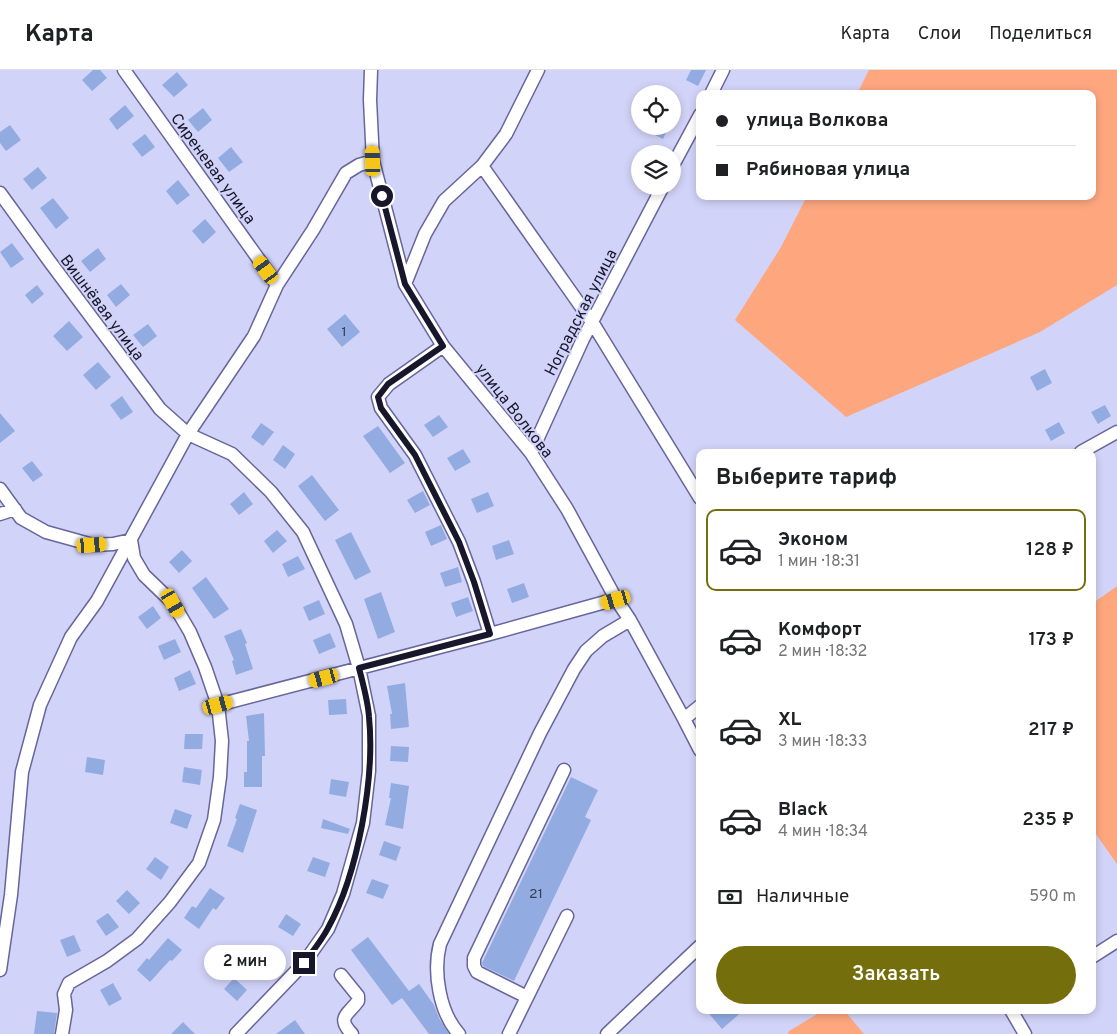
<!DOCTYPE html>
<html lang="ru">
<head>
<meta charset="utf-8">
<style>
	body { margin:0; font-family:Overpass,sans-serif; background:#f2f2f2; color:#202124; height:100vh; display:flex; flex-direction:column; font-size:19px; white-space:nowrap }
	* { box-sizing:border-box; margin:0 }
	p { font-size:16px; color:#757577 }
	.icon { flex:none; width:28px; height:28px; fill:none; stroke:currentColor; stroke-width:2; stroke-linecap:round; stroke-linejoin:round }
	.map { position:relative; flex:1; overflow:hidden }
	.drawer { position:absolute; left:696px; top:379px; width:400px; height:565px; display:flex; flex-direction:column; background:#fff; border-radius:10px; box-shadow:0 2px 8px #0003 }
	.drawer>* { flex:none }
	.top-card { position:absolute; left:696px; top:20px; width:400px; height:110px; border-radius:10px; box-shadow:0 2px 8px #0003; display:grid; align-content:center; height:110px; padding:0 20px; background:#fff }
	.controls { position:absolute; left:631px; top:15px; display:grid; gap:10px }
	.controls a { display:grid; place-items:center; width:50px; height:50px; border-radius:50%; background:#fff; box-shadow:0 2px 8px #0003; font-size:25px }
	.end { position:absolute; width:22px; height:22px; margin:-11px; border:6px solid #17162b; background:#fff; box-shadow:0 0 0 2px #fff }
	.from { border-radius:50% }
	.bubble { position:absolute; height:35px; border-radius:18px; background:#fff; box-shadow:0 2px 8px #0003; font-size:16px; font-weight:600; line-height:35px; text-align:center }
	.car { position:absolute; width:15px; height:30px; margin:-15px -8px; border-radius:6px; box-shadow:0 0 4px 1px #0007; background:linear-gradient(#f5c518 24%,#345 0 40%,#f5c518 0 76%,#345 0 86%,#f5c518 0) }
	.top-card b { display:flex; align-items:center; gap:18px; height:48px; font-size:19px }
	.top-card b+b { border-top:1px solid #e0e0e0 }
	.top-card i { width:12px; height:12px; background:#202124 }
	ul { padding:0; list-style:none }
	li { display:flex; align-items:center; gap:15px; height:82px; margin:0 10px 8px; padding:0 10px; border:2px solid transparent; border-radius:10px }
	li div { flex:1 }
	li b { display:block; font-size:19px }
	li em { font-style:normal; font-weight:600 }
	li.selected { border-color:#756e0c }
	li>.icon { width:45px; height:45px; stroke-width:1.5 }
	h2 { padding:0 20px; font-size:22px; line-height:60px }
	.pay { display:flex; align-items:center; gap:12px; height:55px; padding:0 20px; font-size:19px }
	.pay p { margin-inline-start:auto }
	.action { display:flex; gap:10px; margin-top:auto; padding:10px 20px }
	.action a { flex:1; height:58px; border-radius:30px; background:#756e0c; color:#fff; font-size:20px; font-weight:600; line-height:58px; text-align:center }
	header { display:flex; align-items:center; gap:30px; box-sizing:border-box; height:70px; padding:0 25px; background:#fff; border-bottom:1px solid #e0e0e0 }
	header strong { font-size:24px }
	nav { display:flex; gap:28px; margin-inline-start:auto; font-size:18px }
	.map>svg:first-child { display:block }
	.green { fill:#fea77f }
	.building { fill:#92ace2 }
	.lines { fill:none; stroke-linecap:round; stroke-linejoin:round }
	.minor-casing { stroke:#67659b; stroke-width:15 }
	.minor { stroke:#fff; stroke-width:12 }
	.route { stroke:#17162b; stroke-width:6 }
	.labels { text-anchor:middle; stroke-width:4; stroke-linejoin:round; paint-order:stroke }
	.number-label { font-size:14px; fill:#363c59 }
	.street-label { font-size:16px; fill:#17162b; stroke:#d2d3f8 }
</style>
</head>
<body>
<header>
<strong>Карта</strong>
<nav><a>Карта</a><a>Слои</a><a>Поделиться</a></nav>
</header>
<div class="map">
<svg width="1117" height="964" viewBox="0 0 1117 964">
	<rect width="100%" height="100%" fill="#d2d3f8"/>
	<!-- green -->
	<path class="green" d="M 869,0 L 1117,0 L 1117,215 L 1040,262 L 846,347 L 735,250 L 781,177 L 807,126 L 1092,126 L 1092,24 L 857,24 Z
		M 1117,516 L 1117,794 L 1093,760 L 1093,533 Z
		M 824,940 L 844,940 L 864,964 L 788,964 L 789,961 Z"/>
	<!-- building -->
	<path class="building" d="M 93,0 L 100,0 L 107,8 L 92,21 L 82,10 Z
		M 691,0 L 706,0 L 698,16 L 686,10 Z
		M 177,2 L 188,15 L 174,27 L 162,15 Z
		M 125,35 L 134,46 L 117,60 L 109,49 Z
		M 203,38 L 212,50 L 198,62 L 188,50 Z
		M 10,55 L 21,70 L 6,81 L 0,73 L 0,62 Z
		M 655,56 L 669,56 L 663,69 L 651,63 Z
		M 145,64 L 155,77 L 142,87 L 132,74 Z
		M 231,77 L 243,92 L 229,102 L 218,88 Z
		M 38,97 L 47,108 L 32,120 L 23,109 Z
		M 178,110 L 190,125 L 177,135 L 166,121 Z
		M 53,128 L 69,148 L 56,159 L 40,138 Z
		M 205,149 L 216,162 L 203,174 L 192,161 Z
		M 12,173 L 24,189 L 11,198 L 0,182 Z
		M 98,178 L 106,189 L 90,202 L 81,191 Z
		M 121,214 L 130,225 L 116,237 L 107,225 Z
		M 37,215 L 44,224 L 32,234 L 25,225 Z
		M 345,244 L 360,262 L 342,277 L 327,259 Z
		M 69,251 L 83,267 L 67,281 L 53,266 Z
		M 148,254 L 157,266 L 143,277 L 133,265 Z
		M 98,292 L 111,307 L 96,320 L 83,305 Z
		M 1045,299 L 1052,313 L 1037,321 L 1030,307 Z
		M 122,326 L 133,342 L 121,350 L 110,335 Z
		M 1105,335 L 1111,346 L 1098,354 L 1091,342 Z
		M 0,343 L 15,361 L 0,373 Z
		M 439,345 L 448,357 L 433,367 L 424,355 Z
		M 1059,352 L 1065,363 L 1051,371 L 1045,360 Z
		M 261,353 L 274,362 L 263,376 L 251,367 Z
		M 378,356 L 405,393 L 390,403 L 363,366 Z
		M 283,375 L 295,384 L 285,399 L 273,390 Z
		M 463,379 L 471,392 L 455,401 L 447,388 Z
		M 32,391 L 43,405 L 33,412 L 22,398 Z
		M 312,405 L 339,440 L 325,451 L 298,416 Z
		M 423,421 L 430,435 L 415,443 L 407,430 Z
		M 244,422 L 253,434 L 239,445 L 230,434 Z
		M 488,422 L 494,436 L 477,443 L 471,429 Z
		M 441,455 L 447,469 L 431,476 L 425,462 Z
		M 277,460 L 287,471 L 273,483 L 264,471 Z
		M 351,462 L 371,502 L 355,510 L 335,470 Z
		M 509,470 L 514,484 L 496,490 L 492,476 Z
		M 182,480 L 192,491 L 179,503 L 169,492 Z
		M 298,486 L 305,499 L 288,507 L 282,494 Z
		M 458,497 L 462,512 L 445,517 L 440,503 Z
		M 206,507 L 229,539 L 214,549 L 192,518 Z
		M 524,513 L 529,527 L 512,533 L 507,519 Z
		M 381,522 L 395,562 L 378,569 L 364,529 Z
		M 468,527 L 473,541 L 456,547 L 451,533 Z
		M 319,530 L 325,544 L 309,551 L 303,537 Z
		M 153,536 L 161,548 L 147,559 L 138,547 Z
		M 241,559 L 247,573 L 245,574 L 253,599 L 236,605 L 232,591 L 234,590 L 224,566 Z
		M 330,563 L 336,577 L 319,584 L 313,570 Z
		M 175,569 L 181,582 L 164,590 L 158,576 Z
		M 190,600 L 196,614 L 179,621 L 174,608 Z
		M 405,613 L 409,657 L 391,659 L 390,644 L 392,644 L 387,616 Z
		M 346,629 L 347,644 L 329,645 L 328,630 Z
		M 264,643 L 265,686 L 262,686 L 262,717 L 244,717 L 244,702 L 247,702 L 247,671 L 249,671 L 246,646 Z
		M 185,664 L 203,664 L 202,679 L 184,679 Z
		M 391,676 L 409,677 L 408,692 L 390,691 Z
		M 87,687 L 105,690 L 103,705 L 85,702 Z
		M 184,697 L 202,700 L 200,715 L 182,712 Z
		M 571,707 L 598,720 L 585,747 L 591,750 L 514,911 L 483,896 L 482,893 Z
		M 331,709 L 349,712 L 346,727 L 329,724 Z
		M 391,713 L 409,716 L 403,759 L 385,755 L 391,728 L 389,728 Z
		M 240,734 L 257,740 L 243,783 L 227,776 L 237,749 L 235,748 Z
		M 175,739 L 192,745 L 187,759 L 170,753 Z
		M 323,749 L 350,759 L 348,764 L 321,758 Z
		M 384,771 L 401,777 L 396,791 L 379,785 Z
		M 155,787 L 169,797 L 161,810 L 146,799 Z
		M 313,787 L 330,793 L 325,807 L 307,801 Z
		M 372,809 L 389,815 L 383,829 L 366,823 Z
		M 210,818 L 225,828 L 216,840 L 213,838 L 199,859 L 184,848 L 192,836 L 196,838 Z
		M 127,820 L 140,833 L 129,844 L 116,831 Z
		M 108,843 L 119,857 L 106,866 L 96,851 Z
		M 286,844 L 301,854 L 293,866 L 278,857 Z
		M 74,865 L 81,881 L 67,887 L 60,870 Z
		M 368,867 L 409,921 L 419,914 L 434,935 L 439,948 L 449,964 L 429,964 L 402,928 L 392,935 L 351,880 Z
		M 168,868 L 182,880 L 172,891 L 170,890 L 150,912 L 137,900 L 147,888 L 149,890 Z
		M 256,884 L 270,895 L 261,907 L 247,896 Z
		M 234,908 L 247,920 L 237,931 L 224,919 Z
		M 113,913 L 122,929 L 109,936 L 100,920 Z
		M 706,940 L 744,940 L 722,959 Z
		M 37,941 L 57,943 L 54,964 L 34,964 Z
		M 295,950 L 305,964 L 276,964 Z
		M 183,952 L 195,964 L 171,964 Z"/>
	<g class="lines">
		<defs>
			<path id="minor" d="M 124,0 L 277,215
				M 371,0 L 370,30 L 373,91 L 405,214 L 443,276 L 531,383 L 567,439 L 616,529 L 630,550 L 684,649 L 700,680
				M 711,24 L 723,0
				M 482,96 L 592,252 L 700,428
				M 672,97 L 700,45
				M 0,123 L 50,192 L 160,339 L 188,364 L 232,384 L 271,422 L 303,462 L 346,554 L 359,598 L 369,646 L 369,701 L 363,753 L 343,824 L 328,859 L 304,893 L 236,964
				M 405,214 L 425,164 L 444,131 L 482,96 L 506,64 L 538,0
				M 443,276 L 389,314 L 378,327 L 381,338 L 415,385 L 459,472 L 474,512 L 490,564
				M 1081,382 L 1117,362
				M 531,383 L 583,269 L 663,116
				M 0,419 L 21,448 L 46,462 L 93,475 L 113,474 L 131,470
				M 0,444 L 15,439
				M 218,635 L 490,564 L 616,529
				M 684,649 L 700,636
				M 1092,887 L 1117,871
				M 0,900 L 11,825 L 22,702 L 40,635 L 71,567 L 97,531 L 188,364 L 254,266 L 277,215 L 313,160 L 346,103 L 359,95 L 373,91
				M 341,905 L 358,926 L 358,931 C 348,945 336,947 352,964
				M 527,927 L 477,902 L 474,896 L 474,888 L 564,700
				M 1011,940 L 1025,964
				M 62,964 L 66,940 L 64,924 L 69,913 L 107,891 L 137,869 L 170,832 L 199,793 L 214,750 L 220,707 L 222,671 L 218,635 L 205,597 L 190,562 L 173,533 L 144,505 L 134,488 L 131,470
				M 459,964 C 439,942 433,901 440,874 L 540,663 L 574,599 L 586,581 L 603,566 L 630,550
				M 509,964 L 567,846
				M 607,964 L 700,876"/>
		</defs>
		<!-- minor casing -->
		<use href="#minor" class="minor-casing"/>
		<!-- minor -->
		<use href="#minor" class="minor"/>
	</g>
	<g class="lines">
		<!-- route -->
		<path class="route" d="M 304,893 C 312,882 322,870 328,858 C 358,804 375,708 369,647 C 368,631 363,614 359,598 L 490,564 L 474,512 L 459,472 L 415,385 L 381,338 L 378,327 L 388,314 L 443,276 L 405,214 L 382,126"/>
	</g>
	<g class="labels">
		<!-- number labels -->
		<g class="number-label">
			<text x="344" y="266">1</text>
			<text x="536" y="828">21</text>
		</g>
		<!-- street labels -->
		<g class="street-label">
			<text transform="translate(214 98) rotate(54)" y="6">Сиреневая улица</text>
			<text transform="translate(103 237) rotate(53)" y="6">Вишнёвая улица</text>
			<text transform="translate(580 242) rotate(-63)" y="6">Ноградская улица</text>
			<text transform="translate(515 340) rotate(52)" y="6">улица Волкова</text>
		</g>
	</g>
</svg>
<div class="controls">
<a><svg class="icon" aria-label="locate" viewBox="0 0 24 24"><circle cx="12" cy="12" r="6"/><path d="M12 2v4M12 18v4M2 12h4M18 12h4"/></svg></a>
<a><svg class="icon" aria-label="layers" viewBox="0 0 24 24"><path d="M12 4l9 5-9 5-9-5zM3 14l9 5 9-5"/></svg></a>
</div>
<i class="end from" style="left:382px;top:126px"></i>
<i class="end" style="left:304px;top:893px"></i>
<div class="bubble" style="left:204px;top:875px;width:82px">2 мин</div>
<i class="car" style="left:373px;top:91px;rotate:358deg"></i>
<i class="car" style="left:266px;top:200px;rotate:324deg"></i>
<i class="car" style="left:92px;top:475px;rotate:86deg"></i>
<i class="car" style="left:616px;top:530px;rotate:254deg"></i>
<i class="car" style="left:173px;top:533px;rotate:150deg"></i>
<i class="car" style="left:324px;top:608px;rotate:255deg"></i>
<i class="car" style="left:218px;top:635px;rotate:75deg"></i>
<div class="top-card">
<b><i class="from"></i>улица Волкова</b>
<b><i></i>Рябиновая улица</b>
</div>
<section class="drawer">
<h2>Выберите тариф</h2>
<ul>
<li class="selected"><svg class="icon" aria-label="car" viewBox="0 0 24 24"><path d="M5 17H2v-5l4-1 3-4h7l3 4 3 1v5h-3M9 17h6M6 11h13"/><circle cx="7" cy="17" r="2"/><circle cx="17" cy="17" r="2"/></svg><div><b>Эконом</b><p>1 мин · 18:31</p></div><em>128 ₽</em></li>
<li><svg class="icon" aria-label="car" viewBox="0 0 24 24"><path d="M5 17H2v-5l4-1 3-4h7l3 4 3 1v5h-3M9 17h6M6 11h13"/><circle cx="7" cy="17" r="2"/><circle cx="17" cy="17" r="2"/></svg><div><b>Комфорт</b><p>2 мин · 18:32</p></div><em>173 ₽</em></li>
<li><svg class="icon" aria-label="car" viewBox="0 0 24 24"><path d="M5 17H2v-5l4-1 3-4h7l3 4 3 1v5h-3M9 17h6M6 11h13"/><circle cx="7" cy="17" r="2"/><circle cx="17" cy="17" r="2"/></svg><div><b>XL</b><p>3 мин · 18:33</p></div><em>217 ₽</em></li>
<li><svg class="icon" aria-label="car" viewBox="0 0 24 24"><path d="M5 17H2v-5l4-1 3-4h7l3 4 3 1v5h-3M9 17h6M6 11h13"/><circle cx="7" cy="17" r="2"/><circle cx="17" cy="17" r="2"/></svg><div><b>Black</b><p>4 мин · 18:34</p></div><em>235 ₽</em></li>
</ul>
<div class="pay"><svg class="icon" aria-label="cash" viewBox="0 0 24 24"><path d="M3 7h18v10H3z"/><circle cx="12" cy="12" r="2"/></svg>Наличные<p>590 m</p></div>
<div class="action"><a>Заказать</a></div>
</section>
</div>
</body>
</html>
